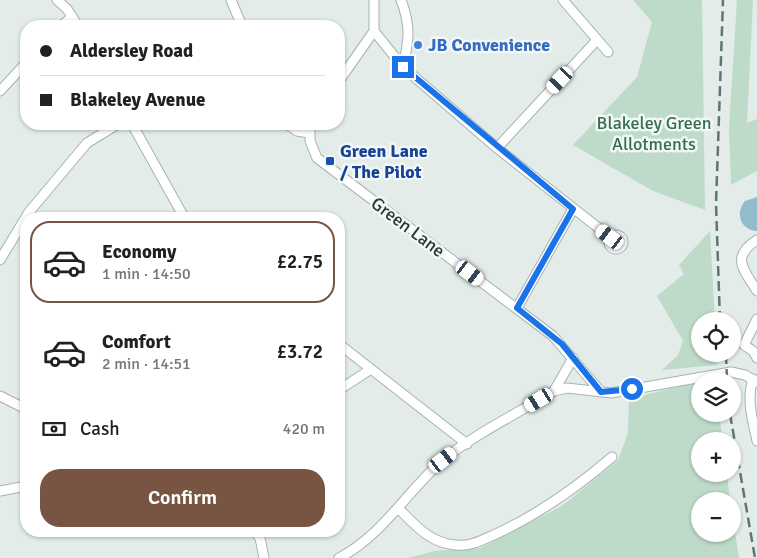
<!DOCTYPE html>
<html lang="en">
<head>
<meta charset="utf-8">
<style>
	body { margin:0; font-family:Signika,sans-serif; background:#f6f6f6; color:#202124; height:100vh; display:flex; flex-direction:column; font-size:19px; white-space:nowrap }
	* { box-sizing:border-box; margin:0 }
	p { font-size:16px; color:#757577 }
	.icon { flex:none; width:28px; height:28px; fill:none; stroke:currentColor; stroke-width:2; stroke-linecap:round; stroke-linejoin:round }
	.map { position:relative; flex:1; overflow:hidden }
	.panel { position:absolute; left:20px; top:212px; width:325px; height:325px; display:flex; flex-direction:column; background:#fff; border-radius:20px; box-shadow:0 1px 4px #0004 }
	.panel>* { flex:none }
	.top-card { position:absolute; left:20px; top:20px; width:325px; height:110px; border-radius:20px; box-shadow:0 1px 4px #0004; display:grid; align-content:center; height:110px; padding:0 20px; background:#fff }
	.buttons { position:absolute; left:691px; top:312px; display:grid; gap:10px }
	.buttons a { display:grid; place-items:center; width:50px; height:50px; border-radius:50%; background:#fff; box-shadow:0 1px 4px #0004; font-size:25px }
	.end { position:absolute; width:22px; height:22px; margin:-11px; border:6px solid #1a73e8; background:#fff; box-shadow:0 0 0 2px #fff }
	.from { border-radius:50% }
	.car { position:absolute; width:15px; height:30px; margin:-15px -8px; border-radius:6px; box-shadow:0 0 4px 1px #0007; background:linear-gradient(#fff 24%,#345 0 40%,#fff 0 76%,#345 0 86%,#fff 0) }
	.top-card b { display:flex; align-items:center; gap:18px; height:48px; font-size:19px }
	.top-card b+b { border-top:1px solid #e0e0e0 }
	.top-card i { width:12px; height:12px; background:#202124 }
	ul { padding:9px 0 0; list-style:none }
	li { display:flex; align-items:center; gap:15px; height:82px; margin:0 10px 8px; padding:0 10px; border:2px solid transparent; border-radius:20px }
	li div { flex:1 }
	li b { display:block; font-size:19px }
	li em { font-style:normal; font-weight:600 }
	li.selected { border-color:#785543 }
	li>.icon { width:45px; height:45px; stroke-width:1.5 }
	.pay { display:flex; align-items:center; gap:12px; height:55px; padding:0 20px; font-size:19px }
	.pay p { margin-inline-start:auto }
	.action { display:flex; gap:10px; margin-top:auto; padding:10px 20px }
	.action a { flex:1; height:58px; border-radius:20px; background:#785543; color:#fff; font-size:20px; font-weight:600; line-height:58px; text-align:center }
	.map>svg:first-child { display:block }
	.green { fill:#bedac9 }
	.water { fill:#91bccb }
	.lines { fill:none; stroke-linecap:round; stroke-linejoin:round }
	.minor-casing { stroke:#a6b3b0; stroke-width:11 }
	.minor { stroke:#fff; stroke-width:9 }
	.rail { stroke:#5f7773; stroke-width:2.5; stroke-dasharray:10 5; stroke-linecap:butt }
	.route { stroke:#1a73e8; stroke-width:6 }
	.shop-dot { fill:#3f7fe0; stroke:#f3f8f6; stroke-width:2 }
	.transit-dot { fill:#1a4fb4; stroke:#f3f8f6; stroke-width:2 }
	.labels { text-anchor:middle; stroke-width:5; stroke-linejoin:round; paint-order:stroke }
	.shop-label { font-size:18px; font-weight:bold; fill:#366cbe; stroke:#f3f8f6; text-anchor:start }
	.park-label { font-size:18px; fill:#336e50; stroke:#f3f8f6 }
	.transit-label { font-size:18px; font-weight:bold; fill:#164399; stroke:#f3f8f6; text-anchor:start }
	.street-label { font-size:18px; fill:#253b38; stroke:#f3f8f6 }
</style>
</head>
<body>
<div class="map">
<svg width="757" height="558" viewBox="0 0 757 558">
	<rect width="100%" height="100%" fill="#e3ece9"/>
	<!-- green -->
	<path class="green" d="M 633,0 L 702,0 L 705,210 L 653,191 L 573,145 L 637,77 L 652,22 Z
		M 737,0 L 753,0 L 747,123 L 757,119 L 757,171 L 731,185 L 729,128 Z
		M 710,231 L 715,321 L 700,321 L 700,354 L 716,354 L 717,365 L 662,370 L 678,355 L 683,341 L 657,296 L 684,274 L 679,265 Z
		M 717,377 L 717,381 L 700,381 L 700,414 L 719,414 L 723,441 L 700,441 L 700,474 L 727,474 L 730,501 L 700,501 L 700,534 L 732,534 L 733,518 L 739,558 L 408,558 L 435,551 L 480,548 L 562,506 L 618,460 L 628,433 L 629,399 Z"/>
	<!-- water -->
	<path class="water" d="M 757,197 L 757,231 C 740,230 735,213 745,201 Z"/>
	<g class="lines">
		<defs>
			<path id="minor" d="M 57,0 L 67,9 L 78,26
				M 231,0 L 242,26
				M 401,0 C 411,26 409,40 403,67
				M 563,0 L 608,52
				M 61,26 L 72,17
				M 374,31 L 403,67 L 497,148 L 610,237
				M 339,81 L 374,31 L 374,0
				M 0,91 L 26,63
				M 132,124 L 185,219
				M 287,124 L 297,131 L 309,133
				M 310,124 L 310,141 L 317,158 L 553,336 L 601,392
				M 497,148 L 597,40
				M609 242a7 7 0 1 1 14 0a7 7 0 1 1-14 0Z
				M 757,240 C 730,257 744,270 757,291
				M 0,260 L 29,212 L 87,143 L 118,124
				M 517,308 L 573,209
				M 757,319 L 744,345 L 753,351 L 757,358
				M 339,344 L 467,444
				M 753,379 C 746,400 753,421 757,441
				M 339,390 L 371,369
				M 554,391 L 573,358
				M 0,396 L 26,409
				M 0,491 L 26,486
				M 399,509 C 415,525 430,543 455,545 C 471,547 484,539 498,533 C 541,513 576,488 612,457
				M 254,531 L 260,538 L 264,558
				M 339,558 C 383,535 408,490 444,459 C 475,434 520,412 554,391 L 567,388 L 611,393 L 731,372 L 745,375 L 757,382"/>
		</defs>
		<!-- minor casing -->
		<use href="#minor" class="minor-casing"/>
		<!-- minor -->
		<use href="#minor" class="minor"/>
		<!-- rail -->
		<path class="rail" d="M 720,321 L 716,204 L 723,0
			M 726,354 L 727,381
			M 730,414 L 755,558"/>
	</g>
	<g class="lines">
		<!-- route -->
		<path class="route" d="M 403,67 L 573,209 L 517,308 L 562,344 L 601,392 L 632,389"/>
	</g>
	<!-- markers -->
	<circle class="shop-dot" cx="418" cy="45" r="5"/>
	<rect class="transit-dot" x="325" y="156" width="10" height="10" rx="2.5"/>
	<g class="labels">
		<!-- shop labels -->
		<g class="shop-label">
			<text x="428" y="51">JB Convenience</text>
		</g>
		<!-- park labels -->
		<g class="park-label">
			<text x="654" y="129">Blakeley Green<tspan x="654" dy="21">Allotments</tspan></text>
		</g>
		<!-- transit labels -->
		<g class="transit-label">
			<text x="340" y="157">Green Lane<tspan x="340" dy="21">/ The Pilot</tspan></text>
		</g>
		<!-- street labels -->
		<g class="street-label">
			<text transform="translate(408 227) rotate(37)" y="6">Green Lane</text>
		</g>
	</g>
</svg>
<div class="buttons">
<a><svg class="icon" aria-label="locate" viewBox="0 0 24 24"><circle cx="12" cy="12" r="6"/><path d="M12 2v4M12 18v4M2 12h4M18 12h4"/></svg></a>
<a><svg class="icon" aria-label="layers" viewBox="0 0 24 24"><path d="M12 4l9 5-9 5-9-5zM3 14l9 5 9-5"/></svg></a>
<a>+</a>
<a>−</a>
</div>
<i class="end from" style="left:632px;top:389px"></i>
<i class="end" style="left:403px;top:67px"></i>
<i class="car" style="left:560px;top:80px;rotate:223deg"></i>
<i class="car" style="left:610px;top:237px;rotate:307deg"></i>
<i class="car" style="left:470px;top:273px;rotate:127deg"></i>
<i class="car" style="left:539px;top:400px;rotate:239deg"></i>
<i class="car" style="left:443px;top:460px;rotate:52deg"></i>
<div class="top-card">
<b><i class="from"></i>Aldersley Road</b>
<b><i></i>Blakeley Avenue</b>
</div>
<section class="panel">
<ul>
<li class="selected"><svg class="icon" aria-label="car" viewBox="0 0 24 24"><path d="M5 17H2v-5l4-1 3-4h7l3 4 3 1v5h-3M9 17h6M6 11h13"/><circle cx="7" cy="17" r="2"/><circle cx="17" cy="17" r="2"/></svg><div><b>Economy</b><p>1 min · 14:50</p></div><em>£2.75</em></li>
<li><svg class="icon" aria-label="car" viewBox="0 0 24 24"><path d="M5 17H2v-5l4-1 3-4h7l3 4 3 1v5h-3M9 17h6M6 11h13"/><circle cx="7" cy="17" r="2"/><circle cx="17" cy="17" r="2"/></svg><div><b>Comfort</b><p>2 min · 14:51</p></div><em>£3.72</em></li>
</ul>
<div class="pay"><svg class="icon" aria-label="cash" viewBox="0 0 24 24"><path d="M3 7h18v10H3z"/><circle cx="12" cy="12" r="2"/></svg>Cash<p>420 m</p></div>
<div class="action"><a>Confirm</a></div>
</section>
</div>
</body>
</html>
